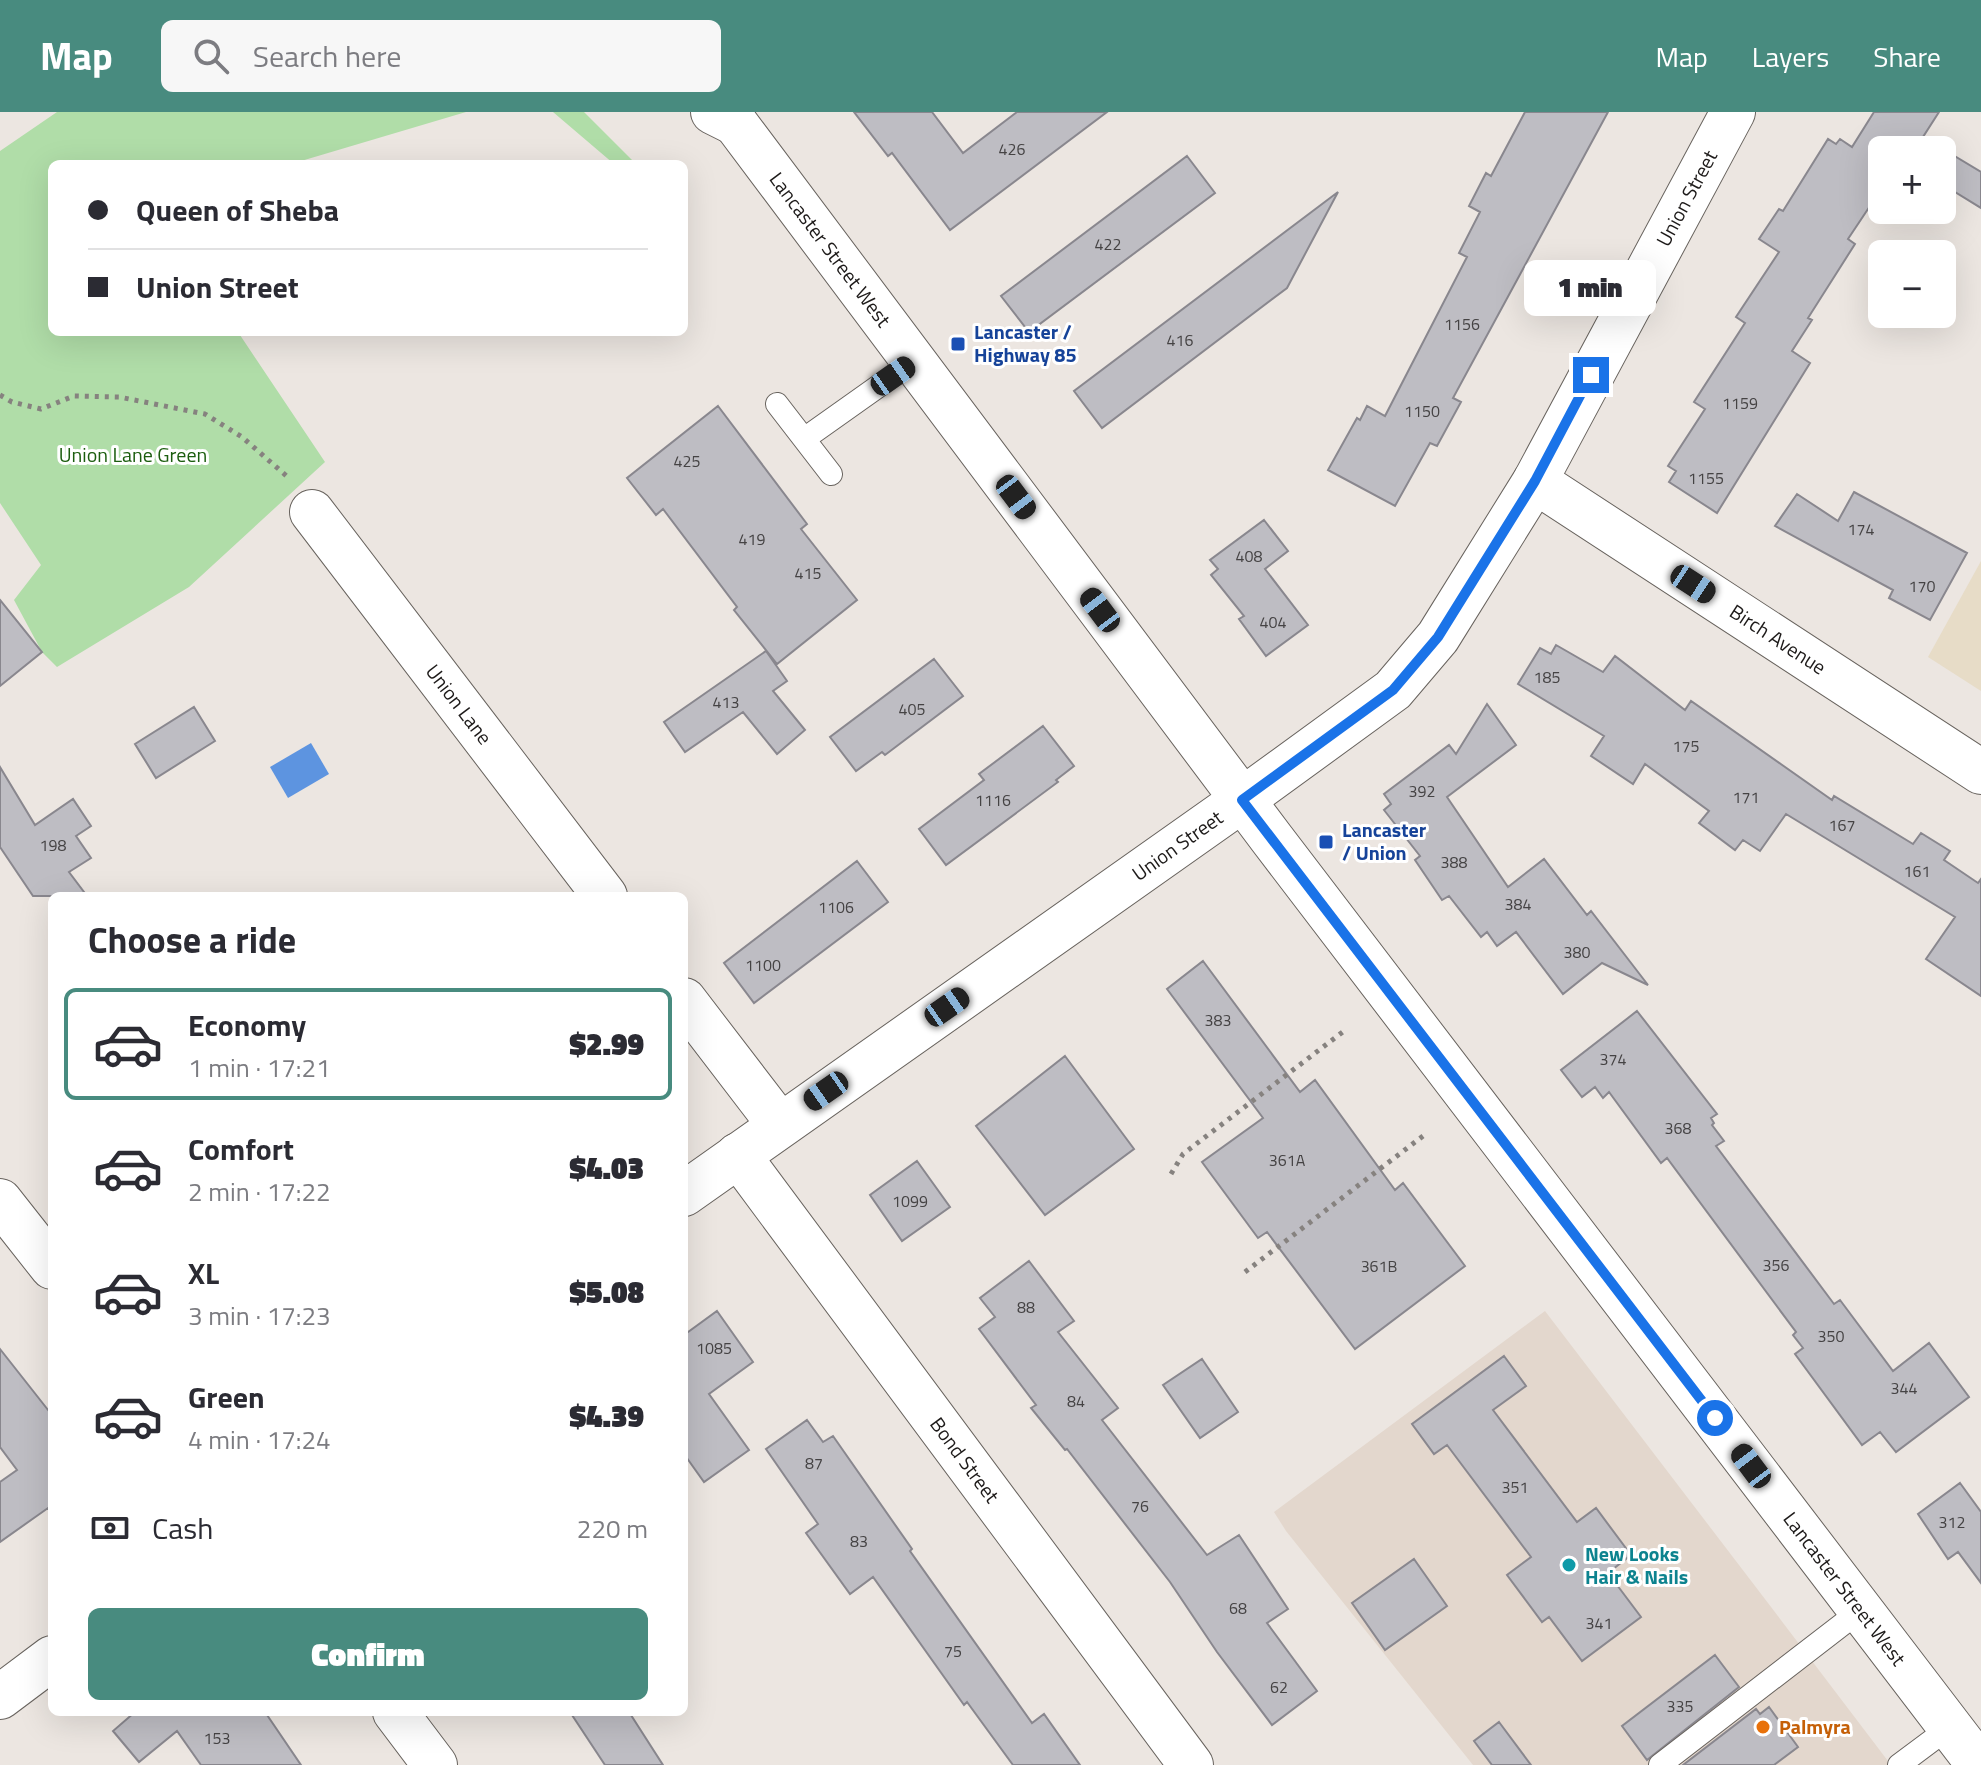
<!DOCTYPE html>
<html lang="en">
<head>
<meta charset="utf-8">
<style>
	body { margin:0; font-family:"Titillium Web",sans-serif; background:#f7f7f7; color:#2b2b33; height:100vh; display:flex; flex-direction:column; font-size:30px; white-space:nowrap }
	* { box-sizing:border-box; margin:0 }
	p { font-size:26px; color:#7c7c81 }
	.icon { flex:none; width:44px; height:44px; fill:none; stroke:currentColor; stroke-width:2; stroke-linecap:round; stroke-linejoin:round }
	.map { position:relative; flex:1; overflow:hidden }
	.drawer { position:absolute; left:48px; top:780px; width:640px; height:824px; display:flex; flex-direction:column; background:#fff; border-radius:12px; box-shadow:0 8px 32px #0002 }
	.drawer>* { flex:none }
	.guide { position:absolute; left:48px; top:48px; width:640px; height:176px; border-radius:12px; box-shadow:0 8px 32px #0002; display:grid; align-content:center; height:176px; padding:0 40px; background:#fff }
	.tools { position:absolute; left:1868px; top:24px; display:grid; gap:16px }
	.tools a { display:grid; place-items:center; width:88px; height:88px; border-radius:12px; background:#fff; box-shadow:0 8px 32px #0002; font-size:40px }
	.end { position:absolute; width:36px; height:36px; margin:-18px; border:10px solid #1a73e8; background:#fff; box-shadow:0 0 0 4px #fff }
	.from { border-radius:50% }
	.bubble { position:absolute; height:56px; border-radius:12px; background:#fff; box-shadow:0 8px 32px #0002; font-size:26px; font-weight:800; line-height:56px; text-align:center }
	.car { position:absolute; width:24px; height:48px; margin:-24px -12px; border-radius:10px; box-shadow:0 0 6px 2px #0007; background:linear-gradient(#222 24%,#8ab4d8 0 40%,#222 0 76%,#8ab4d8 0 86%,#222 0) }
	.guide b { display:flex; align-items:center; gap:28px; height:76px; font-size:30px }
	.guide b+b { border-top:2px solid #e1e1e2 }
	.guide i { width:20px; height:20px; background:#2b2b33 }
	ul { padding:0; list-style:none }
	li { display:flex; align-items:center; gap:24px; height:112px; margin:0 16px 12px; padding:0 24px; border:4px solid transparent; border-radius:12px }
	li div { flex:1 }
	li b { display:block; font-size:30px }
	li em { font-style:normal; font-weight:800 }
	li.current { border-color:#488b7f }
	li>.icon { width:72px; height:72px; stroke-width:1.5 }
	h2 { padding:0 40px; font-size:36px; line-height:96px }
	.pay { display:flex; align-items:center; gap:20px; height:88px; padding:0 40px; font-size:30px }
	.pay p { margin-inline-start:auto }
	.button { display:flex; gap:16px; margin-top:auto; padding:16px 40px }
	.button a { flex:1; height:92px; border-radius:12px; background:#488b7f; color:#fff; font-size:32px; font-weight:800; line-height:92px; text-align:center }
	header { display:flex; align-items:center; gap:48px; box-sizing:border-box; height:112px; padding:0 40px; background:#488b7f; color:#fff }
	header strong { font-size:38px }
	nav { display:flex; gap:44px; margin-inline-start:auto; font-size:28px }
	.search { width:560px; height:72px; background:#f7f7f7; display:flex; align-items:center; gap:20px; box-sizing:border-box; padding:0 28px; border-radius:12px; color:#7c7c81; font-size:30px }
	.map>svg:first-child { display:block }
	.built { fill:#e3d7cd }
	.industrial { fill:#e7dcc7 }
	.green { fill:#b0dda8 }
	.water { fill:#5d94e0 }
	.building { fill:#bebdc3; stroke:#89878e; stroke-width:2 }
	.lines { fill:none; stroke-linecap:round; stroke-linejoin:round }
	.lane-casing { stroke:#68635e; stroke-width:24 }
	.street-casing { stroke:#68635e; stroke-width:46 }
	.secondary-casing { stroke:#68635e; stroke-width:46 }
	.highway-casing { stroke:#68635e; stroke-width:46 }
	.path { stroke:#86827f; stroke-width:5; stroke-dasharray:4 6; stroke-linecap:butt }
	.lane { stroke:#fff; stroke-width:22 }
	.street { stroke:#fff; stroke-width:44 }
	.secondary { stroke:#fff; stroke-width:44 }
	.highway { stroke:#fff; stroke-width:44 }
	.route { stroke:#1a73e8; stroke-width:10 }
	.transit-dot { fill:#1a4fb4; stroke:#fff; stroke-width:3 }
	.culture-dot { fill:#0f9aa8; stroke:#fff; stroke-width:3 }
	.food-dot { fill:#e8710a; stroke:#fff; stroke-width:3 }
	.labels { text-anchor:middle; stroke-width:6; stroke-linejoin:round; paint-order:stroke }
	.number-label { font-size:16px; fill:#454344 }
	.street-label { font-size:20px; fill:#1d1a19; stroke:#fff }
	.transit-label { font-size:20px; font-weight:bold; fill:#164399; stroke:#fff; text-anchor:start }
	.park-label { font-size:20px; fill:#1b5d0e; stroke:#fff }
	.culture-label { font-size:20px; font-weight:bold; fill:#0d838f; stroke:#fff; text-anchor:start }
	.food-label { font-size:20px; font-weight:bold; fill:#c56008; stroke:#fff; text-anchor:start }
</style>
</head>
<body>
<header>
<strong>Map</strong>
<div class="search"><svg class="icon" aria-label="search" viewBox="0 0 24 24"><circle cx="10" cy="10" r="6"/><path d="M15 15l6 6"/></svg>Search here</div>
<nav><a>Map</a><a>Layers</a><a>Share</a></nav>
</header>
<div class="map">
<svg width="1981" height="1653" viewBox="0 0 1981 1653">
	<rect width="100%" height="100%" fill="#ece6e1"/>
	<!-- built -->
	<path class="built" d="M 1545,1199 L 1768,1491 L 1891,1653 L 1473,1653 L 1286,1419 L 1274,1400 Z"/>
	<!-- industrial -->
	<path class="industrial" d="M 1981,449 L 1981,579 L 1928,545 Z"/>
	<!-- green -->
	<path class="green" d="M 57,0 L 466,0 L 291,52 L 52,52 L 52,220 L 238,220 L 325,350 L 189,475 L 57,555 L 42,540 L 14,488 L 41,453 L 0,391 L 0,39 Z
		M 553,0 L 584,0 L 636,52 L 614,52 Z"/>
	<!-- water -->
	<path class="water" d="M 311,631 L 329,662 L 288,686 L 270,655 Z"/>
	<!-- building -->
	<path class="building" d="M 854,0 L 932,0 L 963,41 L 1017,0 L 1107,0 L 950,118 L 892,41 L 888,44 Z
		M 1525,0 L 1608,0 L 1453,286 L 1461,290 L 1437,334 L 1430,331 L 1395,394 L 1328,358 L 1357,306 L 1360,308 L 1367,294 L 1385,304 L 1467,145 L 1459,141 L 1480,100 L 1469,94 L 1486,61 L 1491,64 Z
		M 1874,0 L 1939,0 L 1923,25 L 1981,60 L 1981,96 L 1942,72 L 1942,38 L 1882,38 L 1882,76 L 1848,127 L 1855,132 L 1808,206 L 1812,208 L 1792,239 L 1810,251 L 1717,401 L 1669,370 L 1676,359 L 1668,354 L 1705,297 L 1694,290 L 1745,211 L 1736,205 L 1779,140 L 1759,127 L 1779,97 L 1783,99 L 1828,27 L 1836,32 L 1840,27 L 1852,35 Z
		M 1187,44 L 1215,81 L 1029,220 L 1001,184 Z
		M 1338,80 L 1287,176 L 1102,316 L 1074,279 Z
		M 718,294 L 807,412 L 801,417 L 857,488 L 777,552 L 734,498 L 737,495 L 663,397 L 656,403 L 627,366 Z
		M 1854,380 L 1967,441 L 1930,508 L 1889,486 L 1893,478 L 1775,414 L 1797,382 L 1838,409 Z
		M 1264,408 L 1288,439 L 1265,457 L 1308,513 L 1266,544 L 1239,507 L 1244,504 L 1211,463 L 1218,457 L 1210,448 Z
		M 0,488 L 42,540 L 0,574 Z
		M 1556,533 L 1603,560 L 1615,544 L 1685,598 L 1691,589 L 1832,688 L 1834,684 L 1913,732 L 1921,721 L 1950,739 L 1944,748 L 1978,771 L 1981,767 L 1981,884 L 1926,847 L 1955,805 L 1786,702 L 1760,739 L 1743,728 L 1735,738 L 1699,711 L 1709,699 L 1645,652 L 1633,672 L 1591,644 L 1604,624 L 1518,572 L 1540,536 L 1551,542 Z
		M 766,539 L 787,569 L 773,579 L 805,618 L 777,642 L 743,600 L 685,640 L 664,610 Z
		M 934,547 L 963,584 L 885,643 L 882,640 L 856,659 L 830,625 Z
		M 1487,592 L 1516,633 L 1447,685 L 1508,775 L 1544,747 L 1587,803 L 1591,799 L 1648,873 L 1602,851 L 1563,882 L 1516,820 L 1497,834 L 1487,820 L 1481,825 L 1449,784 L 1442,788 L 1415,748 L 1420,744 L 1384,698 L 1391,692 L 1384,682 L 1449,633 L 1456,642 Z
		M 194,595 L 215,629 L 156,666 L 135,632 Z
		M 1043,614 L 1074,654 L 1056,668 L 1058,670 L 946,753 L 919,717 L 984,668 L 979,662 Z
		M 0,655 L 35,713 L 73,687 L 91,714 L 76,724 L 91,746 L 69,760 L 87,784 L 33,784 L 0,735 Z
		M 857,749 L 888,790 L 754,891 L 724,851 Z
		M 1203,849 L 1300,980 L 1315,968 L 1395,1078 L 1403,1071 L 1465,1154 L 1355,1237 L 1267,1120 L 1258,1126 L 1202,1050 L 1263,1006 L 1167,877 Z
		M 1637,899 L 1717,1002 L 1711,1006 L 1714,1011 L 1712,1013 L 1724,1029 L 1716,1034 L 1834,1192 L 1840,1188 L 1893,1259 L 1929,1231 L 1969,1285 L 1896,1340 L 1880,1320 L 1862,1333 L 1795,1242 L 1803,1236 L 1793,1223 L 1796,1220 L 1667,1046 L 1661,1051 L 1609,980 L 1603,986 L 1595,975 L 1582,985 L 1561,958 Z
		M 1065,944 L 1134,1037 L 1045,1103 L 976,1014 Z
		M 917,1049 L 950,1095 L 902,1129 L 870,1083 Z
		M 1029,1149 L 1074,1209 L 1058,1220 L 1118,1296 L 1102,1308 L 1207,1443 L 1239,1423 L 1288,1497 L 1267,1511 L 1317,1579 L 1272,1613 L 1217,1540 L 1170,1470 L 1067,1337 L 1065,1338 L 1031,1296 L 1036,1293 L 979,1217 L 995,1205 L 980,1186 Z
		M 717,1199 L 753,1250 L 709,1282 L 749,1338 L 704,1370 L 684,1342 L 684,1223 Z
		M 0,1237 L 52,1303 L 52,1401 L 48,1396 L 0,1430 L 0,1370 L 17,1358 L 0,1335 Z
		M 1504,1244 L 1526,1274 L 1493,1298 L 1577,1410 L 1596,1396 L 1631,1443 L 1608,1461 L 1641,1505 L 1582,1549 L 1549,1505 L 1542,1510 L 1507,1463 L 1531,1445 L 1447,1333 L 1434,1342 L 1412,1312 Z
		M 1202,1247 L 1238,1300 L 1200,1326 L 1163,1273 Z
		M 807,1308 L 823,1330 L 833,1324 L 912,1437 L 910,1439 L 1032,1611 L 1044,1602 L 1080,1653 L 1013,1653 L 967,1590 L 964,1593 L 873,1465 L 850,1482 L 806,1421 L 818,1412 L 766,1337 Z
		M 1960,1371 L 1981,1400 L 1981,1471 L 1958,1440 L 1948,1447 L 1918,1402 Z
		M 1414,1447 L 1447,1494 L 1385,1538 L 1352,1491 Z
		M 1715,1543 L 1739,1575 L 1647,1648 L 1622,1614 Z
		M 1769,1595 L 1798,1635 L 1774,1653 L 1683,1653 L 1756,1597 L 1760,1602 Z
		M 135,1600 L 265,1600 L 301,1653 L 201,1653 L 177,1619 L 139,1650 L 113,1619 Z
		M 570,1600 L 629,1600 L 663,1653 L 605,1653 Z
		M 1499,1610 L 1531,1653 L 1492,1653 L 1474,1629 Z"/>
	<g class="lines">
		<defs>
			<path id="lane" d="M 777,292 L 804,327
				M 831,362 L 804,327 L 914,249
				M 1660,1653 L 1861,1498
				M 1899,1653 L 1950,1615"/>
			<g id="street">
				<path id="s1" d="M 1535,369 L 1981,660"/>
				<path id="s2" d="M 312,400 L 605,784"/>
				<path d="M 684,888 L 779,1012"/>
				<path id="s3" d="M 738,1043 L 1191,1653"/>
				<path id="s4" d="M 684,1082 L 1242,688 L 1393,578 L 1438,525 L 1535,369 L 1733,0"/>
				<path d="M 0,1089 L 52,1155"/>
				<path d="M 0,1585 L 52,1546"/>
				<path d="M 395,1600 L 435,1653"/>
			</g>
			<g id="secondary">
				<path id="s5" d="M 727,0 L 1272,727 L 1979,1653"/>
			</g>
			<path id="highway" d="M 713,0 L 735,11"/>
		</defs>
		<!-- lane casing -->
		<use href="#lane" class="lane-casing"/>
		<!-- street casing -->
		<use href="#street" class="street-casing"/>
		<!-- secondary casing -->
		<use href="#secondary" class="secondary-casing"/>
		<!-- highway casing -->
		<use href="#highway" class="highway-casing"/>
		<!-- path -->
		<path class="path" d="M 0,283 L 12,290 L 41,297 L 74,284 L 119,285 L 205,302 L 242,325 L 290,367
			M 1171,1062 L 1183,1042 L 1344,919
			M 1245,1160 L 1423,1024"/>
		<!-- lane -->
		<use href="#lane" class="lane"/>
		<!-- street -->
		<use href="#street" class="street"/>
		<!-- secondary -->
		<use href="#secondary" class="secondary"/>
		<!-- highway -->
		<use href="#highway" class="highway"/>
	</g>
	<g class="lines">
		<!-- route -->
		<path class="route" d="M 1591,263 L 1535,369 L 1438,525 L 1393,578 L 1242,688 L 1715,1306"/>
	</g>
	<!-- markers -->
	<g class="transit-dot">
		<rect x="950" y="224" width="16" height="16" rx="4"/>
		<rect x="1318" y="722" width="16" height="16" rx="4"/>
	</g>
	<circle class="culture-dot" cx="1569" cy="1453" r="8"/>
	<circle class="food-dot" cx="1763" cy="1615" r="8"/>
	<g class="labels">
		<!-- number labels -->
		<g class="number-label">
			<text x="1012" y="43">426</text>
			<text x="1108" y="138">422</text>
			<text x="1462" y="218">1156</text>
			<text x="1180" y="234">416</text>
			<text x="1740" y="297">1159</text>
			<text x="1422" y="305">1150</text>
			<text x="687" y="355">425</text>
			<text x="1706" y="372">1155</text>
			<text x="1861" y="423">174</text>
			<text x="752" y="433">419</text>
			<text x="1249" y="450">408</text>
			<text x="808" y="467">415</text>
			<text x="1922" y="480">170</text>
			<text x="1273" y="516">404</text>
			<text x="1547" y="571">185</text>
			<text x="726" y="596">413</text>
			<text x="912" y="603">405</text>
			<text x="1686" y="640">175</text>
			<text x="1422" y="685">392</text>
			<text x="1746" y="691">171</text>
			<text x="993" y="694">1116</text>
			<text x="1842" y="719">167</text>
			<text x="53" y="739">198</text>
			<text x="1454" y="756">388</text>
			<text x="1917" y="765">161</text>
			<text x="1518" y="798">384</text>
			<text x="836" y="801">1106</text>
			<text x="1577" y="846">380</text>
			<text x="763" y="859">1100</text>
			<text x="1218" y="914">383</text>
			<text x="1613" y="953">374</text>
			<text x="1678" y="1022">368</text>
			<text x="1287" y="1054">361A</text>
			<text x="910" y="1095">1099</text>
			<text x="1776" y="1159">356</text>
			<text x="1379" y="1160">361B</text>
			<text x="1026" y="1201">88</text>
			<text x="1831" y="1230">350</text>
			<text x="714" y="1242">1085</text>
			<text x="1904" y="1282">344</text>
			<text x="1076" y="1295">84</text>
			<text x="814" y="1357">87</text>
			<text x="1515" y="1381">351</text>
			<text x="1140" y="1400">76</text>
			<text x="1952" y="1416">312</text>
			<text x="859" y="1435">83</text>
			<text x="1238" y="1502">68</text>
			<text x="1599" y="1517">341</text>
			<text x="953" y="1545">75</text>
			<text x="1279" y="1581">62</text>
			<text x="1680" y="1600">335</text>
			<text x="217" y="1632">153</text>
		</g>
		<!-- street labels -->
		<g class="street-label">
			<text dy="7" stroke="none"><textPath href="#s4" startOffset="1444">Union Street</textPath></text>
			<text dy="7" stroke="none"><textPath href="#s5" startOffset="172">Lancaster Street West</textPath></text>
			<text dy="7" stroke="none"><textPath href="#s1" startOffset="290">Birch Avenue</textPath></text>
			<text dy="7" stroke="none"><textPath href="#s2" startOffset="242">Union Lane</textPath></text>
			<text dy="7" stroke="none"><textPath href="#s4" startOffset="604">Union Street</textPath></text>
			<text dy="7" stroke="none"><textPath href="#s3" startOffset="380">Bond Street</textPath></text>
			<text dy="7" stroke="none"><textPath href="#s5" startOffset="1852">Lancaster Street West</textPath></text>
		</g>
		<!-- transit labels -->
		<g class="transit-label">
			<text x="974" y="227">Lancaster /<tspan x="974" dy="23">Highway 85</tspan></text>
			<text x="1342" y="725">Lancaster<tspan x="1342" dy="23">/ Union</tspan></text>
		</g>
		<!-- park labels -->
		<g class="park-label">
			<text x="133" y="350">Union Lane Green</text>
		</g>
		<!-- culture labels -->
		<g class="culture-label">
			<text x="1585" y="1449">New Looks<tspan x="1585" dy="23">Hair &amp; Nails</tspan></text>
		</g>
		<!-- food labels -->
		<g class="food-label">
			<text x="1779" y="1622">Palmyra</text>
		</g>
	</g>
</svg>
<div class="tools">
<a>+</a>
<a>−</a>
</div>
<i class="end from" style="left:1715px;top:1306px"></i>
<i class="end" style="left:1591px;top:263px"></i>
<div class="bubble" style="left:1524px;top:148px;width:132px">1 min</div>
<i class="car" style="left:893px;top:264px;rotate:55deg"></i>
<i class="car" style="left:1016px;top:385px;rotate:143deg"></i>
<i class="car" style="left:1693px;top:472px;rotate:123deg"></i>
<i class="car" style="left:1100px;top:498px;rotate:323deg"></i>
<i class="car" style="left:947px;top:895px;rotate:55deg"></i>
<i class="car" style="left:826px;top:979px;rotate:235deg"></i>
<i class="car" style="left:1751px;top:1354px;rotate:323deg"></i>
<div class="guide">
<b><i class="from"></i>Queen of Sheba</b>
<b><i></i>Union Street</b>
</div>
<section class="drawer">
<h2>Choose a ride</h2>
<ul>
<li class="current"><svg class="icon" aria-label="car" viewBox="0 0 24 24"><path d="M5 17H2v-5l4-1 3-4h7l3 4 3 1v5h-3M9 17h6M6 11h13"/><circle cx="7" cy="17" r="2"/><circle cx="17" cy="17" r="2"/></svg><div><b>Economy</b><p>1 min · 17:21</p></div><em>$2.99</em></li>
<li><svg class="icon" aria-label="car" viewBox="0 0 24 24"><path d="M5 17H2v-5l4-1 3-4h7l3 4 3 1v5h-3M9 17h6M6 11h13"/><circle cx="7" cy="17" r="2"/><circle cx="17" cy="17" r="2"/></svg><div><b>Comfort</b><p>2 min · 17:22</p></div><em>$4.03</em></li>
<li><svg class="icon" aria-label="car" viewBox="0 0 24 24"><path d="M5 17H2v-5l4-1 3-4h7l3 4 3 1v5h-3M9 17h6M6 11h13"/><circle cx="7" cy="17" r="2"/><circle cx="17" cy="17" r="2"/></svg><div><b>XL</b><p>3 min · 17:23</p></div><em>$5.08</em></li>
<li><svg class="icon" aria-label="car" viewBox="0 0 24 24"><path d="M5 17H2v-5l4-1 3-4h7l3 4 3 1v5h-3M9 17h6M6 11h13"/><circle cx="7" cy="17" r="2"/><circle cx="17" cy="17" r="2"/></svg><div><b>Green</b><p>4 min · 17:24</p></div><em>$4.39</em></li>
</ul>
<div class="pay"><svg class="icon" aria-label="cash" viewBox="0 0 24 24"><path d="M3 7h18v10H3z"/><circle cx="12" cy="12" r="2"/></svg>Cash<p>220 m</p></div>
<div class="button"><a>Confirm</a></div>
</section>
</div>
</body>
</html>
